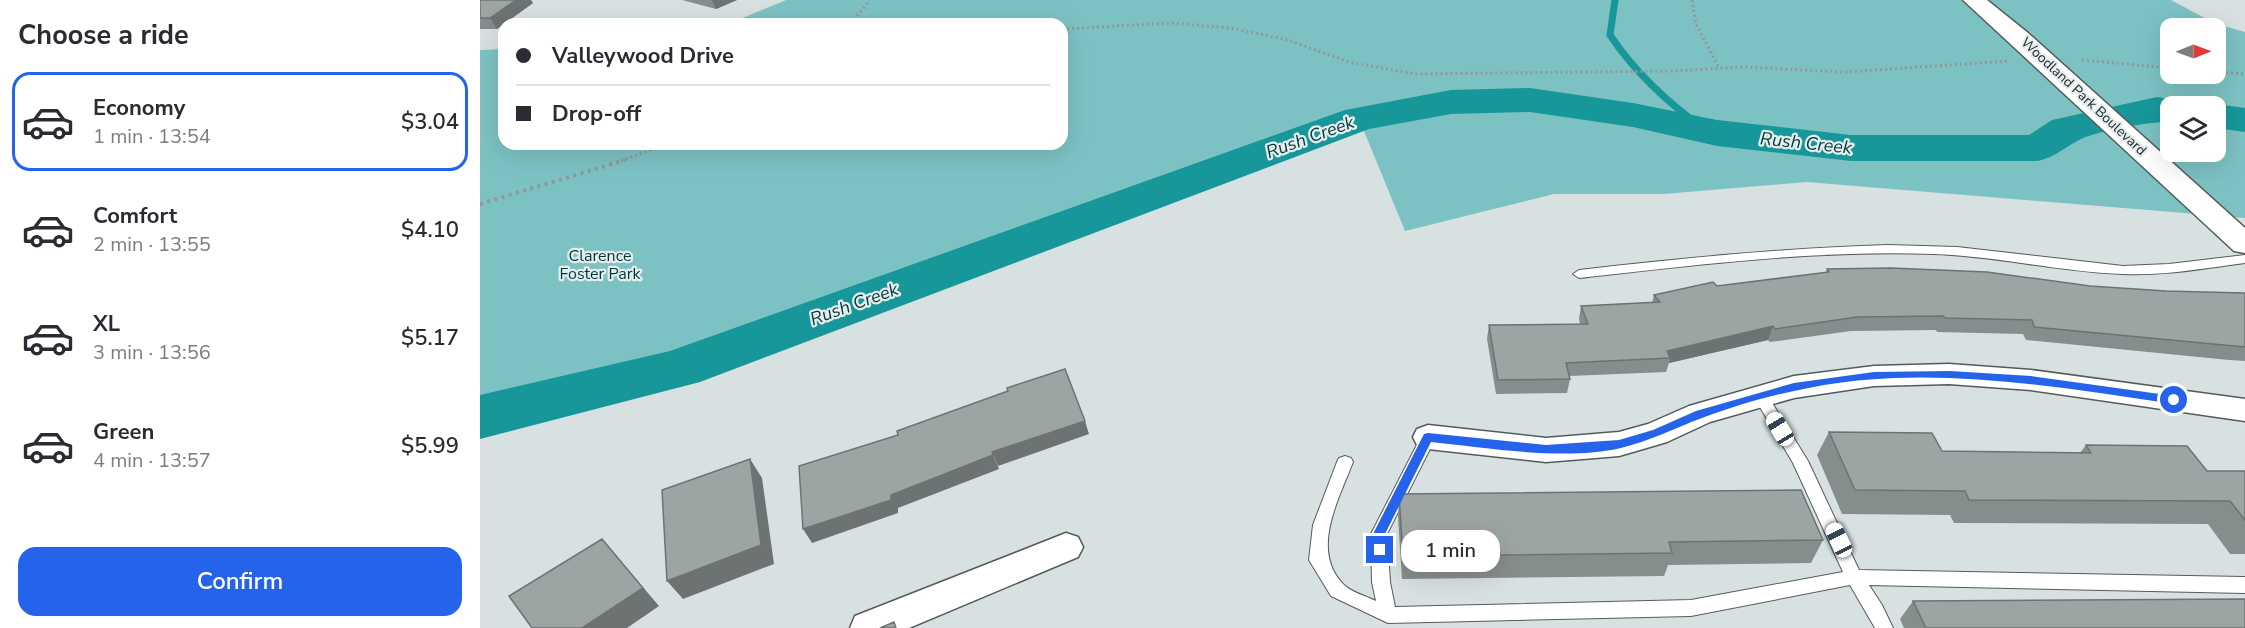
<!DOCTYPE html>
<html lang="en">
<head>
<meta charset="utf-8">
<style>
	body { margin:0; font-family:"Nunito Sans",sans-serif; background:#f7f7f7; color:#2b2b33; height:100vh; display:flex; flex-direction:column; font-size:22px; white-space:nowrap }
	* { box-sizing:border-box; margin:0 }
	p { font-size:20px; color:#7c7c81 }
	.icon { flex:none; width:33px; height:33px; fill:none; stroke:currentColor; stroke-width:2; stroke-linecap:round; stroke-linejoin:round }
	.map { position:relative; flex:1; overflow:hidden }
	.panel { display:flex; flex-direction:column; background:#fff; width:480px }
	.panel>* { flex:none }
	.hud { position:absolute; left:18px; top:18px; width:570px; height:132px; border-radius:18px; box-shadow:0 6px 24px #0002; display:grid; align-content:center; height:132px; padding:0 18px; background:#fff }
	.needle { width:39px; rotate:89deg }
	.buttons { position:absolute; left:1680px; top:18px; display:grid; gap:12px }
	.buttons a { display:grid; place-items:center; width:66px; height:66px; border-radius:12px; background:#fff; box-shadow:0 6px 24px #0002; font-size:30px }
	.end { position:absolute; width:27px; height:27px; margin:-14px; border:8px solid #2563eb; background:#fff; box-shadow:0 0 0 3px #fff }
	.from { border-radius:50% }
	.bubble { position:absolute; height:42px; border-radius:18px; background:#fff; box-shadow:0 6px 24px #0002; font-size:20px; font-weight:600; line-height:42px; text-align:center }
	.car { position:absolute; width:18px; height:36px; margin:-18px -9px; border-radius:8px; box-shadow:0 0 4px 2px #0007; background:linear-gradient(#fff 24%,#345 0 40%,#fff 0 76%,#345 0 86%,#fff 0) }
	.hud b { display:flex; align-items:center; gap:21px; height:57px; font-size:22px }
	.hud b+b { border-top:2px solid #e1e1e2 }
	.hud i { width:15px; height:15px; background:#2b2b33 }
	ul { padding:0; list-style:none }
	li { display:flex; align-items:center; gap:18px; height:99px; margin:0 12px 9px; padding:0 6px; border:3px solid transparent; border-radius:18px }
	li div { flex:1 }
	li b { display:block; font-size:22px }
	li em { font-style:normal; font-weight:600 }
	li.active { border-color:#2563eb }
	li>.icon { width:54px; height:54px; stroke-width:1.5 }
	h2 { padding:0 18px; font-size:27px; line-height:72px }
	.cta { display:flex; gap:12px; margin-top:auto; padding:12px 18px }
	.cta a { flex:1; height:69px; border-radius:18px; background:#2563eb; color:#fff; font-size:24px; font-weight:600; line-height:69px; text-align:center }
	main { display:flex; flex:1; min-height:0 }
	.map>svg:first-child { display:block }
	.green { fill:#7dc2c3; fill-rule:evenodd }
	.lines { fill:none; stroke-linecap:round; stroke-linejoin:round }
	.stream { stroke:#17979a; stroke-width:7 }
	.river { fill:#17979a; fill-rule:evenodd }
	.service-casing { stroke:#545b5b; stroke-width:2 }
	.minor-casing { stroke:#545b5b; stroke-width:3 }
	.tertiary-casing { stroke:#545b5b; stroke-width:3 }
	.path-far1 { stroke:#929898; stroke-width:3; stroke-dasharray:2 3; stroke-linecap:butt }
	.path { stroke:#929898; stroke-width:4; stroke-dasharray:3 4.5; stroke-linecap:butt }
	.service { fill:#fff; fill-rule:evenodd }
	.minor { fill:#fff; fill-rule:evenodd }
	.tertiary { fill:#fff; fill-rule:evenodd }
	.wall { fill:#868d8d }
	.shaded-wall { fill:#6d7373 }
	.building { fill:#9ca4a4; stroke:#6d7373; stroke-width:1.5 }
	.route { fill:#2563eb }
	.labels { text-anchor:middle; stroke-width:4.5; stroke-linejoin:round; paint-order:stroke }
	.far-street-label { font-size:14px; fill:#252828; stroke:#e5eeee }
	.park-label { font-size:16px; fill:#013839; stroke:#e5eeee }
	.water-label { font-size:18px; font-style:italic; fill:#02393a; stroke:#e5eeee }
</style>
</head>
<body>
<main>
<section class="panel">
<h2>Choose a ride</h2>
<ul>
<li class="active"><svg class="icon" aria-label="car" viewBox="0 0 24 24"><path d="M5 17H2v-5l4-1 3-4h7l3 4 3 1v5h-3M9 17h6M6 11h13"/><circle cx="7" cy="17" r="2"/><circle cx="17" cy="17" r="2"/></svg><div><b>Economy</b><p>1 min · 13:54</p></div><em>$3.04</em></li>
<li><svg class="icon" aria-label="car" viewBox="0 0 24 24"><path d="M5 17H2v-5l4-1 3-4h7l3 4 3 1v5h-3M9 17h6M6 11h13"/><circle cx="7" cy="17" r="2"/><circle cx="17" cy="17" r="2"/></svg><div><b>Comfort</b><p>2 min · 13:55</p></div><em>$4.10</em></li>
<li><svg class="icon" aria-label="car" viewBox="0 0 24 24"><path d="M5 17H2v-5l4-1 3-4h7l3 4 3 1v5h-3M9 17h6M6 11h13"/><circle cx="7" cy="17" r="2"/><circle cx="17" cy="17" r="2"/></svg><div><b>XL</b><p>3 min · 13:56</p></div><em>$5.17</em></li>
<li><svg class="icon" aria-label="car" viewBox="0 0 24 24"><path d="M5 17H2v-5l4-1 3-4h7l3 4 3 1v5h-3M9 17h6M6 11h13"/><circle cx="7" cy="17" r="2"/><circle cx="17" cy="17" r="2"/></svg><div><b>Green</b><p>4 min · 13:57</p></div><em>$5.99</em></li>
</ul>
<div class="cta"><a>Confirm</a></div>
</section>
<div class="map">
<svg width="1765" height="628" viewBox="0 0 1765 628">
	<rect width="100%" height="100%" fill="#d8e1e1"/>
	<!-- green -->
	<path class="green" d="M 306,0 L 1691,0 L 1734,23 L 1765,32 L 1765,218 L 1327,182 L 1184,194 L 1074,194 L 925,231 L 879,119 L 200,368 L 0,417 L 0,50 L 24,49 L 24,144 L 582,144 L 582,24 L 248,24 ZM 1690,28 L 1736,28 L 1736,74 L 1690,74 ZM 1690,106 L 1736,106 L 1736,152 L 1690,152 Z"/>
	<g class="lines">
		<!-- stream -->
		<path class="stream" d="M 1135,0 L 1130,35 C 1156,74 1189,104 1227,131"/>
		<!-- river -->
		<path class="river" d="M 1050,88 L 1153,103 L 1237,120 L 1371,135 L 1549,135 L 1572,120 L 1677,97 L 1704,101 L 1708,106 L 1690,106 L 1690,122 C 1672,121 1615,131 1599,140 C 1584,148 1575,157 1558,161 L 1371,161 L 1237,146 L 1153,127 L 1050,112 L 971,114 L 889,129 L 220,382 L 0,439 L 0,395 L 190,351 L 865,110 L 971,90 Z
			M 1736,104 L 1765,108 L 1765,132 L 1736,128 L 1736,106 L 1725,106 Z"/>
		<defs>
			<path id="service" d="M 1408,245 L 1477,247 L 1643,266 L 1689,264 L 1765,255 L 1765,263 C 1725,268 1684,276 1643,274 C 1579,272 1517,256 1453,254 C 1334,250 1216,265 1099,278 L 1093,274 L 1099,270 C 1202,258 1305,248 1408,245 Z
				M 1281,392 L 1286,393 L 1328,461 L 1379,570 L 1765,577 L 1765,593 L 1389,585 L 1402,605 L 1413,628 L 1395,628 L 1370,585 L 1211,616 L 908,623 L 851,596 L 829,560 L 833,525 L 857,462 L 859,458 L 865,456 L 871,458 L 873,462 C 859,499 830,550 863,584 C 870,592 886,596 896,601 L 892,582 L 891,534 L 943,433 L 948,431 L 953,433 L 956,437 L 907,534 L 910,582 L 915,607 L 1211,600 L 1363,572 L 1313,463 L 1274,397 L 1276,393 Z"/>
			<path id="minor" d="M 1469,364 L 1551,370 L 1765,399 L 1765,421 L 1551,390 L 1469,384 L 1394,386 L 1314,398 L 1230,422 L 1187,442 L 1139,456 L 1066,462 L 948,449 L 937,445 L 933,437 L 937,429 L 948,425 L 1066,438 L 1139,432 L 1168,424 L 1209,406 L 1314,376 L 1394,366 Z
				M 586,533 L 598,537 L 603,547 L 598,557 L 429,628 L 370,628 L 375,616 Z"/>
			<path id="tertiary" d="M 1483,0 L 1507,0 L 1548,33 L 1765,228 L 1765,253 L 1754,251 Z"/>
		</defs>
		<!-- service casing -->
		<use href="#service" class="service-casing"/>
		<!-- minor casing -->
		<use href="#minor" class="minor-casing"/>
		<!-- tertiary casing -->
		<use href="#tertiary" class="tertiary-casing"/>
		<!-- path-far1 -->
		<path class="path-far1" d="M 1212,0 L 1216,24 L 1239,68
			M 383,24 L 377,16 L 390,0
			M 582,29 L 691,23 L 751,28 L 808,40 L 869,62 L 935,74 L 1191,71 L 1266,67 L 1366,72 L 1528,61
			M 1602,60 L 1690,68
			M 1736,72 L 1765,74
			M 141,161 L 188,144"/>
		<!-- path -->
		<path class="path" d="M 0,204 L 145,160"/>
		<!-- service -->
		<use href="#service" class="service"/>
		<!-- minor -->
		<use href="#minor" class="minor"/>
		<!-- tertiary -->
		<use href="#tertiary" class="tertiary"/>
	</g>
	<!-- wall -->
	<path class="wall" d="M 0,0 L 53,3 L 17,29 L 0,29 Z
		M 202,0 L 257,0 L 236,9 Z
		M 1347,269 L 1686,291 L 1765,293 L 1765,361 L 1749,360 L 1546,340 L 1543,334 L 1457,332 L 1456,330 L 1371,331 L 1290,342 L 1288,340 L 1189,363 L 1186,372 L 1089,376 L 1090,379 L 1087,393 L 1016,394 L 1007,339 L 1009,325 L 1100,324 L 1099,319 L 1101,306 L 1172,303 L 1174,295 L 1346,272 Z
		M 1349,432 L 1462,451 L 1600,453 L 1606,445 L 1727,471 L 1765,471 L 1765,554 L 1750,554 L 1728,524 L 1474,523 L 1470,515 L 1362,514 L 1337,455 Z
		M 919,494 L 1343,540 L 1331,563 L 1188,565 L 1184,576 L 922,579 L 918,518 Z
		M 1433,601 L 1765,628 L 1424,628 L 1420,619 Z"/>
	<!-- shaded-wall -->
	<path class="shaded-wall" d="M 36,0 L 51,0 L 53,3 L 17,29 L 10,18 Z
		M 232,0 L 257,0 L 236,9 Z
		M 1293,326 L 1288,340 L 1189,363 L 1190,358 L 1187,351 Z
		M 605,421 L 609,434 L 518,466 L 512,452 Z
		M 513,455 L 519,469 L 418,508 L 418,513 L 332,543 L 323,529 Z
		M 270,459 L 282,478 L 294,564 L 203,599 L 187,581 Z
		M 122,539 L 179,606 L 147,628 L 102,628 Z"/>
	<!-- building -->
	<path class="building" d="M 0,0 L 36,0 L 10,18 L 0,18 Z
		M 1411,268 L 1507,272 L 1610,286 L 1686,291 L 1765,293 L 1765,347 L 1554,327 L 1552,320 L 1465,318 L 1463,316 L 1377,317 L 1295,329 L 1293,326 L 1187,351 L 1190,358 L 1086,363 L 1090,379 L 1018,380 L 1009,325 L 1108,324 L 1101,306 L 1180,302 L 1174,295 L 1233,282 L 1237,286 L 1349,272 L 1347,269 Z
		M 585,369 L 605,421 L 512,452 L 513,455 L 411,495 L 411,500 L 323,529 L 319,466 L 418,435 L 417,431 L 528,391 L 527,388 Z
		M 1349,432 L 1452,433 L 1462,451 L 1611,453 L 1606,445 L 1707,446 L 1727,471 L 1765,471 L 1765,520 L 1750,501 L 1489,500 L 1485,491 L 1375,490 Z
		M 270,459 L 281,545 L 187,581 L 182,490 Z
		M 1321,490 L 1343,540 L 1189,542 L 1192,553 L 923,556 L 919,494 Z
		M 122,539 L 163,588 L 102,628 L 52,628 L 29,596 Z
		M 1765,599 L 1765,628 L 1446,628 L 1433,601 Z
		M 414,622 L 416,628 L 400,628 Z"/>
	<!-- route -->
	<path class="route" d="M 1470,371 L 1551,376 L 1694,396 L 1699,400 L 1694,404 C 1569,386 1439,362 1314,391 C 1284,397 1251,407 1222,418 C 1195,428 1170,441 1141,448 C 1085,461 1009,448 951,442 L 905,534 L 904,554 L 895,554 L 893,534 L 944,434 L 948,433 L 1066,445 L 1139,440 L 1173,430 L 1216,411 L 1314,383 L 1394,372 Z"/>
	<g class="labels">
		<!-- far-street labels -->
		<g class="far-street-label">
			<text transform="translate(1604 96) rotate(43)" y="5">Woodland Park Boulevard</text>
		</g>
		<!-- park labels -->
		<g class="park-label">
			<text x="120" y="261">Clarence<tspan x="120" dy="18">Foster Park</tspan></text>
		</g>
		<!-- water labels -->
		<g class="water-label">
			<text transform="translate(830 137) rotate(-20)" y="6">Rush Creek</text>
			<text transform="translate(1326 143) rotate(6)" y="6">Rush Creek</text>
			<text transform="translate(374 304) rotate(-20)" y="6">Rush Creek</text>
		</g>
	</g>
</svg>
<div class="buttons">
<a><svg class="needle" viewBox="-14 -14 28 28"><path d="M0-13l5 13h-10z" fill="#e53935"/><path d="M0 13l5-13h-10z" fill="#7c7c81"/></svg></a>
<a><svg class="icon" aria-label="layers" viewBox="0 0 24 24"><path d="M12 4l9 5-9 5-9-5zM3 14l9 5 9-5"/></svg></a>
</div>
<i class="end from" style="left:1694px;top:400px"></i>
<i class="end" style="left:900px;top:550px"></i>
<div class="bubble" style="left:921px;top:530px;width:99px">1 min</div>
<i class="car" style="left:1300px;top:429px;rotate:329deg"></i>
<i class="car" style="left:1359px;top:540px;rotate:334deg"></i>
<div class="hud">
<b><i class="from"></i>Valleywood Drive</b>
<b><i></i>Drop-off</b>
</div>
</div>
</main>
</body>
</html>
